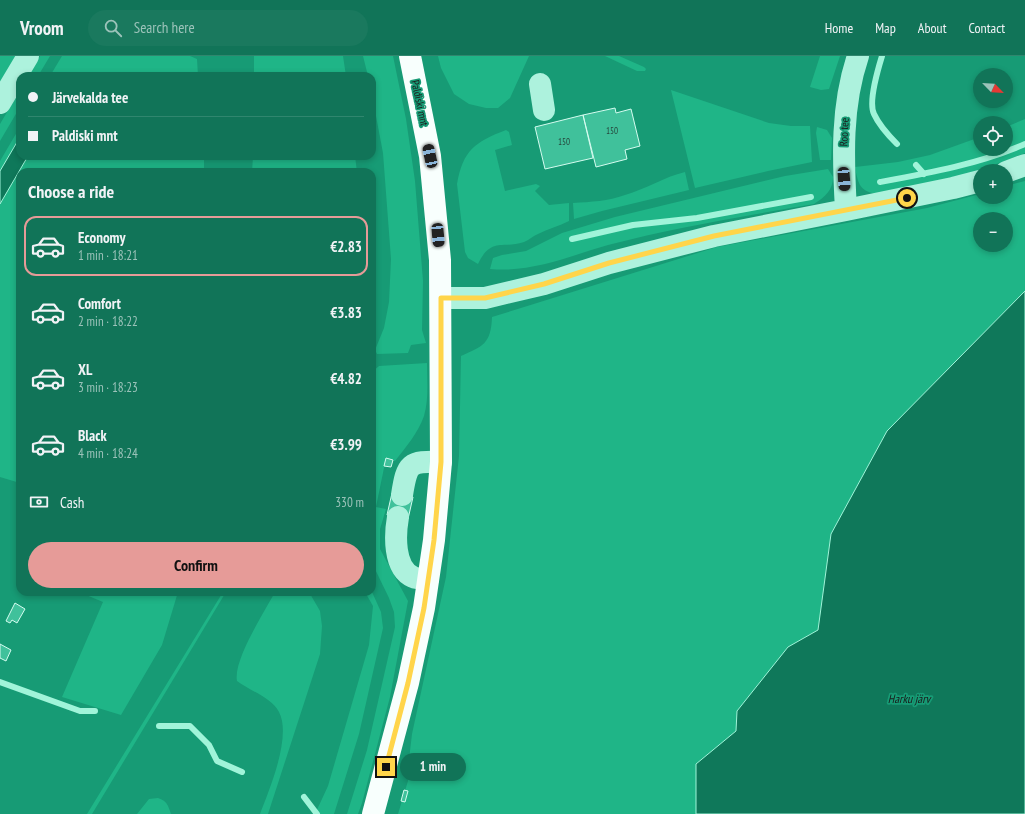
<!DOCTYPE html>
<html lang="en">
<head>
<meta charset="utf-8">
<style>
	body { margin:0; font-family:"PT Sans Narrow",sans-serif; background:#1a795e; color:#f1f3f6; height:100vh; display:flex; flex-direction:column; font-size:15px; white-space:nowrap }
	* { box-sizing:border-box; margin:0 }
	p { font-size:13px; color:#9cc3ba }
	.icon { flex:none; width:22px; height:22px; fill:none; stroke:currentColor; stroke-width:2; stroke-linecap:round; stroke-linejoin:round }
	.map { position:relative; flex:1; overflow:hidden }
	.side { position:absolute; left:16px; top:112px; width:360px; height:428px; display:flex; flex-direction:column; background:#117458; border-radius:12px; box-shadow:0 2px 6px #0003 }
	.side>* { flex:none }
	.hud { position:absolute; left:16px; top:16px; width:360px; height:88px; border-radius:12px; box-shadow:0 2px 6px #0003; display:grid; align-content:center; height:88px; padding:0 12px; background:#117458 }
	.needle { width:26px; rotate:115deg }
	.fabs { position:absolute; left:973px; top:12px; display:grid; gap:8px }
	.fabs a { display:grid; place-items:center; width:40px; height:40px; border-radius:50%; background:#117458; box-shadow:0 2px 6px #0003; font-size:20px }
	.end { position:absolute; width:18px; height:18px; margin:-9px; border:5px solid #ffd54a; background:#111; box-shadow:0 0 0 2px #111 }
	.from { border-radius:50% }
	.bubble { position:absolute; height:28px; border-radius:14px; background:#117458; box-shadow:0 2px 6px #0003; font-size:13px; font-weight:800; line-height:28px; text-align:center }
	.car { position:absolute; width:12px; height:24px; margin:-12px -6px; border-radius:5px; box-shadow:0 0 3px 1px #0007; background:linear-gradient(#222 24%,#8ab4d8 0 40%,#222 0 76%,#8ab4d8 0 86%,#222 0) }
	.hud b { display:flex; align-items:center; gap:14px; height:38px; font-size:15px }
	.hud b+b { border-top:1px solid #30866e }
	.hud i { width:10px; height:10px; background:#f1f3f6 }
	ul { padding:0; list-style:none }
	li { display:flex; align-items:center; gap:12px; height:60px; margin:0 8px 6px; padding:0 4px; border:2px solid transparent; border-radius:12px }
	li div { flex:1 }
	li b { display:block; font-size:15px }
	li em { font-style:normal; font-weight:800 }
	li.current { border-color:#e69b98 }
	li>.icon { width:36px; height:36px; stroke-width:1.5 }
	h2 { padding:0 12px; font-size:18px; line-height:48px }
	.pay { display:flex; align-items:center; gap:10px; height:44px; padding:0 12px; font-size:15px }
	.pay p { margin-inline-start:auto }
	.cta { display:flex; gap:8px; margin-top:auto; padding:8px 12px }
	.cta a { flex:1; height:46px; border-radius:24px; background:#e69b98; color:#111; font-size:16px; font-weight:800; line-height:46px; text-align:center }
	header { display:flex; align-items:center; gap:24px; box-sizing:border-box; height:56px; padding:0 20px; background:#117458; border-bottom:1px solid #30866e }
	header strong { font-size:19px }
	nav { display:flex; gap:22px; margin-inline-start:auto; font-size:14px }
	.search { width:280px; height:36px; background:#1a795e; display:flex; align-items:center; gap:10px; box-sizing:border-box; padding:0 14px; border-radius:22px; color:#9cc3ba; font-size:15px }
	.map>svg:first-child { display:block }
	.green { fill:#1fb587; fill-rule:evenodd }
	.water { fill:#0f785a; stroke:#a0f4d9 }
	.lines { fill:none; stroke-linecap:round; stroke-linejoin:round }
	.stream { stroke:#a0f4d9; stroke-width:6 }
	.building { fill:#40c19b; stroke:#d5fcf0 }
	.minor { stroke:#adf2dd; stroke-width:22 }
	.major { stroke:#f8fffd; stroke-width:22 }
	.route { stroke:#ffd54a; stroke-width:5 }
	.labels { text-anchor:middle; stroke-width:3.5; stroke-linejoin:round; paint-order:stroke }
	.number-label { font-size:9px; fill:#26463c }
	.street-label { font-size:11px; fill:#1d1d1d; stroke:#179b75 }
	.water-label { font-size:12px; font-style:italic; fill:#191d1c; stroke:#179b75 }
</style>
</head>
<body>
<header>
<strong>Vroom</strong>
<div class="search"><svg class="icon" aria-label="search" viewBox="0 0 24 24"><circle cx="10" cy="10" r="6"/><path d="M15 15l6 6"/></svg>Search here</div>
<nav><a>Home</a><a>Map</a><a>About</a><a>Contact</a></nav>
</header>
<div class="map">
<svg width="1025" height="758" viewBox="0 0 1025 758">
	<rect width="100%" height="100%" fill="#179b75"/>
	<!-- green -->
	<path class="green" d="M 0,0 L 17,0 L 0,28 Z
		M 40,0 L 50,0 L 38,20 L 28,20 Z
		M 62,0 L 190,0 L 197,3 L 198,20 L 50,20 Z
		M 254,0 L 343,0 L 346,20 L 254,20 Z
		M 363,0 L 393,0 L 406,63 L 415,125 L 423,225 L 422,274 L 426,287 L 411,289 L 408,297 L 377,298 L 375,294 L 384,272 L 389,246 L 391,203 L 383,97 L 372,39 L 372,20 L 368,20 Z
		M 438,0 L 529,0 L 510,42 L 498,52 L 486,52 L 469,48 L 454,38 L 441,12 Z
		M 605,0 L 619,0 L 644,11 L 646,13 L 645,15 L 637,15 Z
		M 820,0 L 840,0 L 829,33 L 821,34 L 810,31 Z
		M 20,34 L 20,51 L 0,85 L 0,68 Z
		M 671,34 L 769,67 L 791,70 L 810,70 L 812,106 L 768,115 L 695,132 Z
		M 1025,63 L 1025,97 L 973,117 L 878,138 C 860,136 858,128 855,111 L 898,106 L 930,99 L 980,81 L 980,93 L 1006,93 L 1006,71 Z
		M 20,71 L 20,100 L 204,100 L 204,116 L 20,116 L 20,427 L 0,421 L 0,105 Z
		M 817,71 L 827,74 L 832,82 L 831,104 L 820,104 L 816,77 Z
		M 506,74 L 509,76 L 512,89 L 495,94 L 505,135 L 536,128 L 540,130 L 535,135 L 549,149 L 569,147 L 569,165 C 559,170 548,173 538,178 C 533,180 529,184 524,186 C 502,193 491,181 478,208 L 468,202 L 465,196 L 457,128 C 463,94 475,86 506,74 Z
		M 253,100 L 355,100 L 357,116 L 252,116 Z
		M 828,113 L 833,121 C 833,134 825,141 814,148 C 745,160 676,171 608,189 C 570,200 531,217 490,213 L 493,202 L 502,199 L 526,195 L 562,177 L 615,161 L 785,120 Z
		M 685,116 L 689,134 L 602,155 L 574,163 L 573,147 C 591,146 608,145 625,139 C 646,133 664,121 685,116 Z
		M 1025,125 L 1025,345 L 810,758 L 398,758 L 411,715 L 408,712 L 412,678 L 446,521 L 459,400 L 461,300 C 483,290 491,288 492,261 L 717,191 L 927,152 L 980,138 L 980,141 L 1006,141 L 1006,130 ZM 980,163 L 1006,163 L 1006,189 L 980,189 Z
		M 427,307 C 427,324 429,343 424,360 C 418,377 406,391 395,405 L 386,402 L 376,451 L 386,453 L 380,473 L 380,493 L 408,545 L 390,641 L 362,747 L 358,758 L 347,758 L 367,694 L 395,571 L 394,556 L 389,542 L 372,507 L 372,316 L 379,310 Z
		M 79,536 L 178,536 L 162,589 L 121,659 L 62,641 L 103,546 Z
		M 223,536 L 226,536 L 92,758 L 87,758 Z
		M 275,536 L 309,536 L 320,555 L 322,570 L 320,598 L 268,758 L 260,758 C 269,734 292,681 279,656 C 271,641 250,635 237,625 C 233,604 265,555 275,536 Z
		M 365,536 L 372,536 L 381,556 L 383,572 L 359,678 L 334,758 L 315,758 L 328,730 L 369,589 L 373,550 Z
		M 158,742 C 167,745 168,749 171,758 L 137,758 L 149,743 Z"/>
	<!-- water -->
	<path class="water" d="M 20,81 L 20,100 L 28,100 L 0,148 L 0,115 Z
		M 1025,235 L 1025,758 L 696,758 L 696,708 L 736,675 L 737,655 L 788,591 L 818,574 L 831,478 L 887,375 Z"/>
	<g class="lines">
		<!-- stream -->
		<path class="stream" d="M 882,0 C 878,13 868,46 874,58 C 879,69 888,79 897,88
			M 916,109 L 924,118
			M 880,126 C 929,117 979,108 1025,88
			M 572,183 L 633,169 L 697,162 L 811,141
			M 0,626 L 80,655 L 95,655
			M 159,670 L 190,670 L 209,689 L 217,705 L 242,716
			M 304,741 L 317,758"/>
	</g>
	<!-- building -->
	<path class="building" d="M 615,52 L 616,57 L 631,53 L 640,90 L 625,94 L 627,103 L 596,111 L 583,59 Z
		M 583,59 L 593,102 L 545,113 L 535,71 Z
		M 386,402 L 393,404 L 391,411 L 384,410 Z
		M 392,437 L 413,441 L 408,463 L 387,459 Z
		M 15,547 L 25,553 L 17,567 L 12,564 L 10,567 L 6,565 Z
		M 0,588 L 11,594 L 6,605 L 0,602 Z
		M 404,734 L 408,735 L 405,746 L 401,745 Z"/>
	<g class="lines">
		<!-- minor -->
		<path class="minor" d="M 540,28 L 544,54
			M 0,47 L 28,0
			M 1006,116 L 1025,109
			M 846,154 C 843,102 841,50 858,0
			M 441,242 L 485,242 L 544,228 L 609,207 L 714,180 L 846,154 L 953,132 L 980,125
			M 402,439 C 407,407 409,405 441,406
			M 398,461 C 395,478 393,512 413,521 C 417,523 424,523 428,523"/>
		<!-- major -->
		<path class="major" d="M 373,758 L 408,627 L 424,552 L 434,484 L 441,406 L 440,204 L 430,100 L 410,0"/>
	</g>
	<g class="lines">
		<!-- route -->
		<path class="route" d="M 386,711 L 408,627 L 424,552 L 434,484 L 441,406 L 441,242 L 485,242 L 544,228 L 609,207 L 714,180 L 907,142"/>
	</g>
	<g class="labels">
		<!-- number labels -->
		<g class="number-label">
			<text x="612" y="78">150</text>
			<text x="564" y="89">150</text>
		</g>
		<!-- street labels -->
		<g class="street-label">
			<text transform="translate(420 47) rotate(78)" y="4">Paldiski mnt</text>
			<text transform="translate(844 76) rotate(-87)" y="4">Roo tee</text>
		</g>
		<!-- water labels -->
		<g class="water-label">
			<text x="909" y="647">Harku järv</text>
		</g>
	</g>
</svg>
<div class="fabs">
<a><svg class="needle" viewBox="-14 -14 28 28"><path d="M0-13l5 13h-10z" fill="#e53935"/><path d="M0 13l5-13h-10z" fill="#9cc3ba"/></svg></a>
<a><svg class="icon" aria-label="locate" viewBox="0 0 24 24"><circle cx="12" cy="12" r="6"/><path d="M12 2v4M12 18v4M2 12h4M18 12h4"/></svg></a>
<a>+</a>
<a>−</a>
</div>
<i class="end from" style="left:907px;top:142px"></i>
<i class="end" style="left:386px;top:711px"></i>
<div class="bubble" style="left:400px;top:697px;width:66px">1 min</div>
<i class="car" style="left:430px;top:100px;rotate:348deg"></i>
<i class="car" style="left:844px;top:123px;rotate:176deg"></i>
<i class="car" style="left:438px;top:179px;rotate:175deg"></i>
<div class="hud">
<b><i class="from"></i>Järvekalda tee</b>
<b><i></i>Paldiski mnt</b>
</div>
<section class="side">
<h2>Choose a ride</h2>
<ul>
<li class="current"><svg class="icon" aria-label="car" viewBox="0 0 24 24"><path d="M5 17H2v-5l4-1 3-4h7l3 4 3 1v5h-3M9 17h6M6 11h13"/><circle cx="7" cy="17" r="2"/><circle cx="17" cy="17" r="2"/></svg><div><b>Economy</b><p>1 min · 18:21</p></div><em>€2.83</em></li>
<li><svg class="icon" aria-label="car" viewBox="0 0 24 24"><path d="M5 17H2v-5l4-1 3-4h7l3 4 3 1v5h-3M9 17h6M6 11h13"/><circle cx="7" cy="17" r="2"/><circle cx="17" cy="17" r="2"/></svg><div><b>Comfort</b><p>2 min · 18:22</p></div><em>€3.83</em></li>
<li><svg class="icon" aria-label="car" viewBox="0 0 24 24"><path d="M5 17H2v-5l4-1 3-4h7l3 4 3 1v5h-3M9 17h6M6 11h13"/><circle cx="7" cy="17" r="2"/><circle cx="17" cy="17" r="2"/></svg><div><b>XL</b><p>3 min · 18:23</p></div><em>€4.82</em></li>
<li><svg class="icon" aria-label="car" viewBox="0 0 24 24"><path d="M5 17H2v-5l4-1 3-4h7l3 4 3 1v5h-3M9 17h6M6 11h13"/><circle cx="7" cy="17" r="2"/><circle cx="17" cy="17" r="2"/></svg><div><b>Black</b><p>4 min · 18:24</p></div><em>€3.99</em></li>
</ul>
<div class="pay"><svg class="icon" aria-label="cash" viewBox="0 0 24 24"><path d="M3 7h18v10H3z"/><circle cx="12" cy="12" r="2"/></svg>Cash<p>330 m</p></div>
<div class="cta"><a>Confirm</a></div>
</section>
</div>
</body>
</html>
